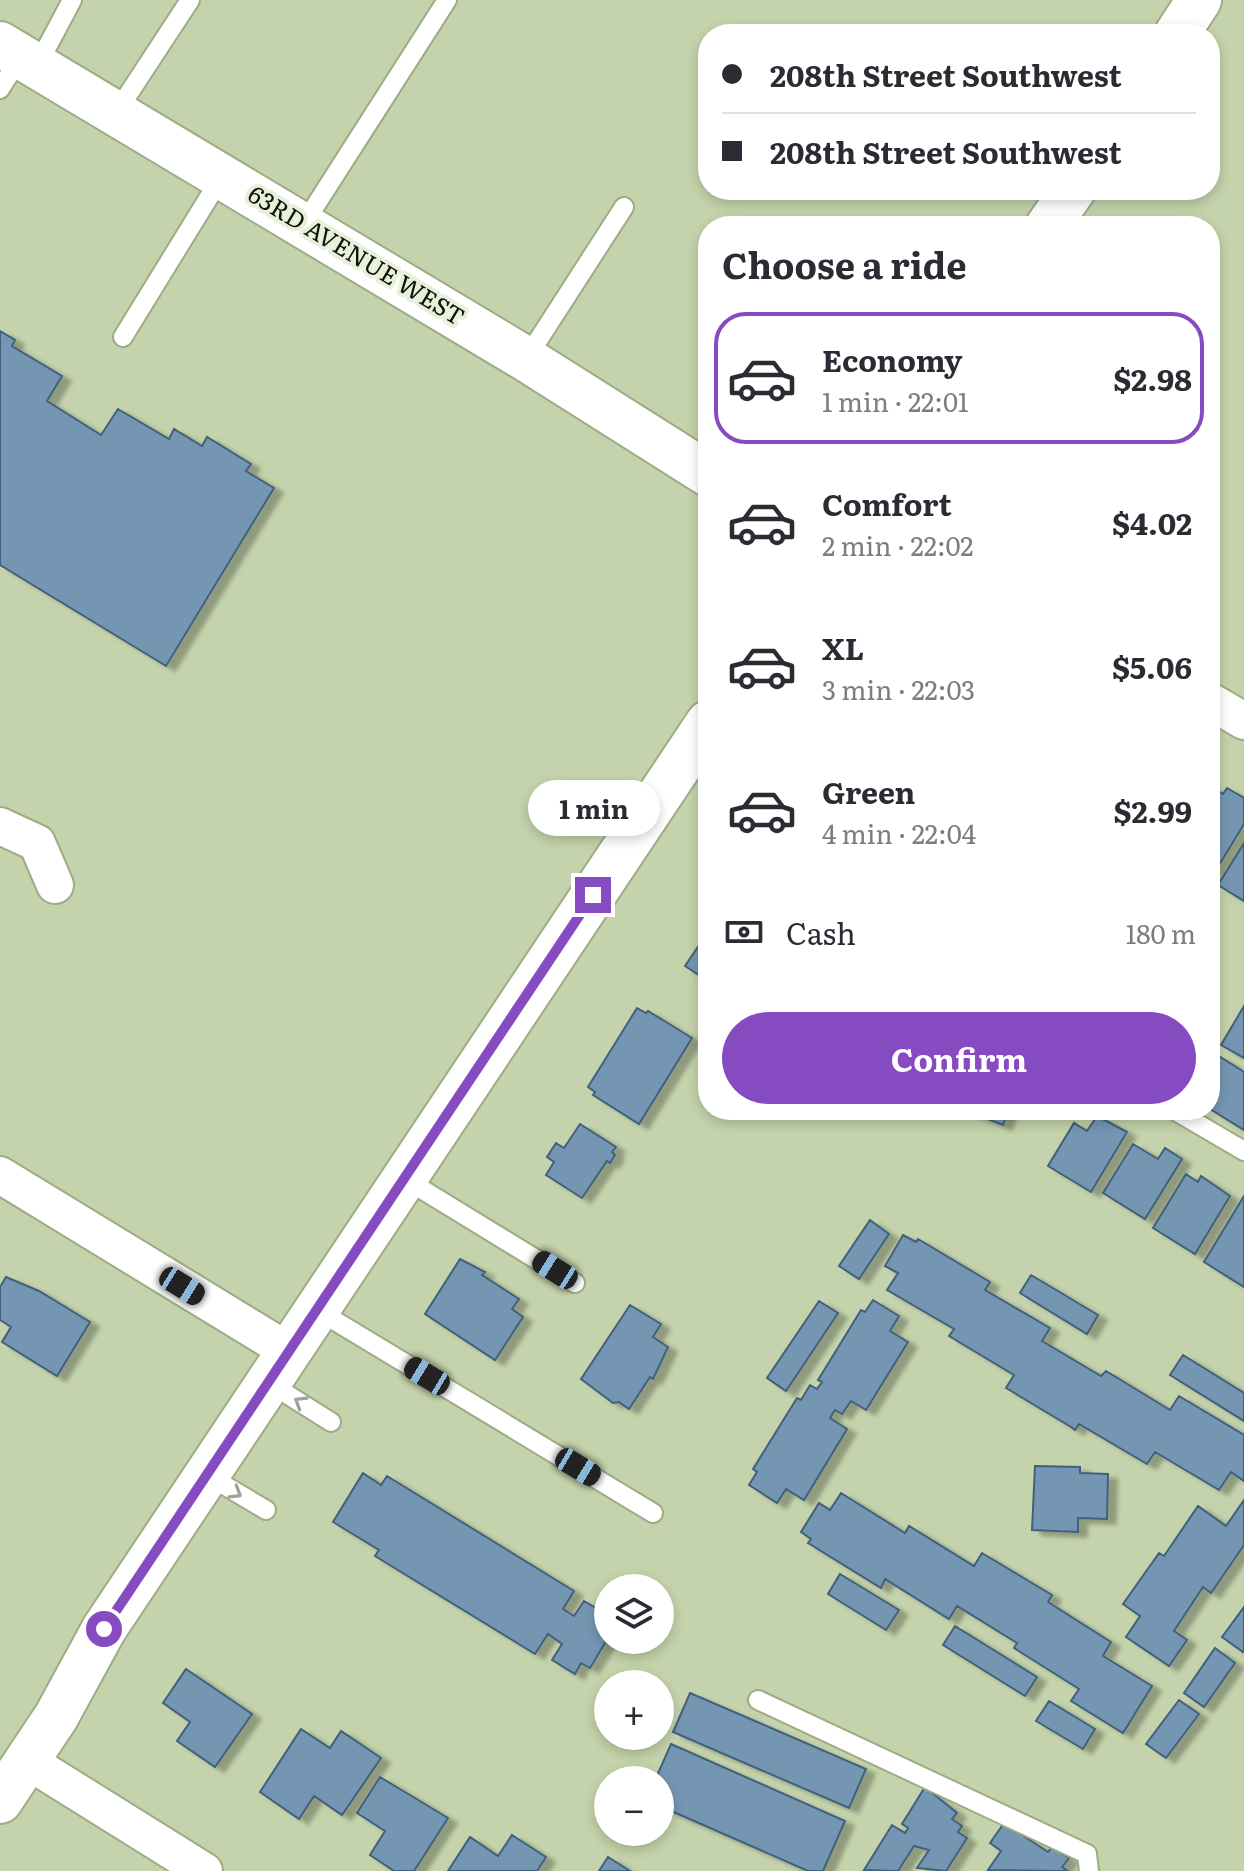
<!DOCTYPE html>
<html lang="en">
<head>
<meta charset="utf-8">
<style>
	body { margin:0; font-family:Literata,serif; background:#f7f7f7; color:#2b2b33; height:100vh; display:flex; flex-direction:column; font-size:30px; white-space:nowrap }
	* { box-sizing:border-box; margin:0 }
	p { font-size:26px; color:#7c7c81 }
	.icon { flex:none; width:44px; height:44px; fill:none; stroke:currentColor; stroke-width:2; stroke-linecap:round; stroke-linejoin:round }
	.map { position:relative; flex:1; overflow:hidden }
	.panel { position:absolute; left:698px; top:216px; width:522px; height:904px; display:flex; flex-direction:column; background:#fff; border-radius:32px; box-shadow:0 4px 12px #0003 }
	.panel>* { flex:none }
	.guide { position:absolute; left:698px; top:24px; width:522px; height:176px; border-radius:32px; box-shadow:0 4px 12px #0003; display:grid; align-content:center; height:176px; padding:0 24px; background:#fff }
	.tools { position:absolute; left:594px; top:1574px; display:grid; gap:16px }
	.tools a { display:grid; place-items:center; width:80px; height:80px; border-radius:50%; background:#fff; box-shadow:0 4px 12px #0003; font-size:40px }
	.end { position:absolute; width:36px; height:36px; margin:-18px; border:10px solid #864bc1; background:#fff; box-shadow:0 0 0 4px #fff }
	.from { border-radius:50% }
	.bubble { position:absolute; height:56px; border-radius:28px; background:#fff; box-shadow:0 4px 12px #0003; font-size:26px; font-weight:700; line-height:56px; text-align:center }
	.car { position:absolute; width:24px; height:48px; margin:-24px -12px; border-radius:10px; box-shadow:0 0 6px 2px #0007; background:linear-gradient(#222 24%,#8ab4d8 0 40%,#222 0 76%,#8ab4d8 0 86%,#222 0) }
	.guide b { display:flex; align-items:center; gap:28px; height:76px; font-size:30px }
	.guide b+b { border-top:2px solid #e1e1e2 }
	.guide i { width:20px; height:20px; background:#2b2b33 }
	ul { padding:0; list-style:none }
	li { display:flex; align-items:center; gap:24px; height:132px; margin:0 16px 12px; padding:0 8px; border:4px solid transparent; border-radius:32px }
	li div { flex:1 }
	li b { display:block; font-size:30px }
	li em { font-style:normal; font-weight:700 }
	li.on { border-color:#864bc1 }
	li>.icon { width:72px; height:72px; stroke-width:1.5 }
	h2 { padding:0 24px; font-size:36px; line-height:96px }
	.pay { display:flex; align-items:center; gap:20px; height:88px; padding:0 24px; font-size:30px }
	.pay p { margin-inline-start:auto }
	.action { display:flex; gap:16px; margin-top:auto; padding:16px 24px }
	.action a { flex:1; height:92px; border-radius:48px; background:#864bc1; color:#fff; font-size:32px; font-weight:700; line-height:92px; text-align:center }
	.map>svg:first-child { display:block }
	.building { fill:#7596b2; stroke:#42617b; stroke-width:2; filter:url(#shadow) }
	.lines { fill:none; stroke-linecap:round; stroke-linejoin:round }
	.service-casing { stroke:#9eac86; stroke-width:22 }
	.minor-casing { stroke:#9eac86; stroke-width:40 }
	.tertiary-casing { stroke:#9eac86; stroke-width:48 }
	.service { stroke:#fff; stroke-width:18 }
	.minor { stroke:#fff; stroke-width:36 }
	.tertiary { stroke:#fff; stroke-width:44 }
	.oneway { stroke:#9fa19b }
	.route { stroke:#864bc1; stroke-width:10 }
	.labels { text-anchor:middle; stroke-width:8; stroke-linejoin:round; paint-order:stroke }
	.street-label { font-size:24px; fill:#0e1305; stroke:#e8f0dc }
</style>
</head>
<body>
<div class="map">
<svg width="1244" height="1871" viewBox="0 0 1244 1871">
	<defs>
		<filter id="shadow"><feDropShadow dx="9" dy="5" stdDeviation="2" flood-color="#0004"/></filter>
	</defs>
	<rect width="100%" height="100%" fill="#c4d3ab"/>
	<!-- building -->
	<path class="building" d="M 0,331 L 15,340 L 12,346 L 62,376 L 47,401 L 101,435 L 118,409 L 169,439 L 174,429 L 202,446 L 207,437 L 251,464 L 246,471 L 274,488 L 166,666 L 0,565 Z
		M 1210,786 L 1223,794 L 1227,788 L 1244,798 L 1244,824 L 1210,880 Z
		M 1244,843 L 1244,901 L 1218,885 Z
		M 708,932 L 708,981 L 685,966 Z
		M 1244,1006 L 1244,1058 L 1221,1045 Z
		M 637,1008 L 646,1013 L 648,1011 L 692,1038 L 639,1124 L 593,1095 L 595,1092 L 588,1087 Z
		M 1219,1056 L 1244,1072 L 1244,1130 L 1210,1109 L 1210,1070 Z
		M 965,1110 L 1008,1110 L 1003,1125 Z
		M 1097,1116 L 1127,1132 L 1091,1192 L 1048,1166 L 1074,1123 L 1087,1131 Z
		M 580,1124 L 616,1147 L 612,1152 L 615,1155 L 610,1163 L 607,1161 L 582,1198 L 546,1175 L 554,1162 L 547,1157 L 556,1143 L 564,1148 Z
		M 1133,1144 L 1158,1159 L 1165,1148 L 1182,1159 L 1145,1219 L 1103,1193 Z
		M 1186,1174 L 1198,1182 L 1201,1176 L 1230,1196 L 1195,1254 L 1153,1228 Z
		M 1244,1196 L 1244,1287 L 1204,1262 Z
		M 870,1220 L 889,1234 L 859,1279 L 839,1266 Z
		M 903,1235 L 916,1242 L 918,1239 L 990,1282 L 985,1290 L 1050,1328 L 1042,1341 L 1101,1376 L 1106,1371 L 1170,1410 L 1179,1396 L 1244,1435 L 1244,1481 L 1231,1472 L 1219,1490 L 1155,1452 L 1147,1464 L 1079,1424 L 1075,1430 L 1071,1427 L 1006,1388 L 1014,1375 L 949,1336 L 954,1329 L 887,1290 L 898,1273 L 885,1266 Z
		M 460,1259 L 485,1272 L 482,1275 L 519,1299 L 512,1309 L 523,1317 L 495,1360 L 425,1314 Z
		M 1031,1275 L 1098,1315 L 1087,1334 L 1020,1293 Z
		M 6,1277 L 39,1291 L 90,1322 L 57,1376 L 2,1342 L 11,1327 L 0,1320 L 0,1287 Z
		M 873,1300 L 899,1316 L 890,1331 L 908,1342 L 866,1410 L 851,1401 L 842,1414 L 835,1410 L 830,1418 L 847,1429 L 804,1500 L 786,1489 L 777,1503 L 749,1485 L 757,1472 L 753,1469 L 797,1398 L 801,1400 L 810,1385 L 817,1389 L 822,1382 L 818,1380 L 861,1310 L 865,1312 Z
		M 819,1301 L 838,1313 L 786,1391 L 767,1378 Z
		M 630,1305 L 661,1324 L 653,1337 L 668,1347 L 653,1379 L 650,1377 L 629,1409 L 619,1402 L 613,1403 L 581,1379 Z
		M 1183,1355 L 1244,1393 L 1244,1421 L 1170,1375 Z
		M 1035,1466 L 1080,1467 L 1080,1473 L 1108,1474 L 1107,1519 L 1078,1518 L 1078,1532 L 1032,1530 Z
		M 363,1473 L 381,1485 L 387,1476 L 574,1591 L 563,1609 L 574,1616 L 584,1601 L 608,1615 L 608,1638 L 590,1668 L 581,1663 L 575,1674 L 552,1660 L 562,1644 L 548,1634 L 535,1654 L 375,1556 L 379,1550 L 333,1522 Z
		M 841,1493 L 905,1533 L 909,1526 L 974,1566 L 982,1553 L 1052,1595 L 1048,1602 L 1111,1642 L 1103,1656 L 1152,1686 L 1123,1733 L 1071,1701 L 1079,1689 L 1014,1648 L 1017,1643 L 957,1606 L 949,1619 L 885,1579 L 881,1588 L 808,1543 L 811,1539 L 801,1532 L 819,1503 L 830,1510 Z
		M 1244,1500 L 1244,1545 L 1211,1593 L 1203,1587 L 1174,1631 L 1187,1640 L 1169,1666 L 1126,1637 L 1140,1616 L 1123,1604 L 1159,1553 L 1164,1556 L 1198,1506 L 1226,1526 Z
		M 840,1574 L 899,1610 L 886,1630 L 828,1594 Z
		M 1244,1607 L 1244,1650 L 1243,1652 L 1222,1637 Z
		M 955,1626 L 1037,1677 L 1025,1696 L 943,1645 Z
		M 1215,1648 L 1235,1663 L 1204,1707 L 1184,1693 Z
		M 186,1669 L 252,1714 L 215,1767 L 177,1741 L 190,1722 L 163,1703 Z
		M 690,1693 L 866,1769 L 849,1808 L 673,1732 Z
		M 1179,1700 L 1199,1714 L 1166,1758 L 1146,1744 Z
		M 1049,1701 L 1095,1729 L 1083,1749 L 1036,1721 Z
		M 301,1729 L 330,1748 L 341,1731 L 381,1758 L 342,1815 L 314,1796 L 299,1819 L 260,1792 Z
		M 671,1744 L 845,1821 L 823,1871 L 808,1871 L 660,1806 L 660,1780 L 655,1780 Z
		M 380,1777 L 448,1818 L 414,1871 L 394,1871 L 370,1855 L 385,1831 L 357,1813 Z
		M 925,1787 L 957,1813 L 952,1819 L 962,1826 L 958,1832 L 967,1838 L 946,1871 L 917,1868 L 929,1850 L 914,1846 L 898,1871 L 864,1870 L 892,1825 L 905,1833 L 908,1828 L 902,1824 Z
		M 1004,1823 L 1048,1852 L 1052,1847 L 1069,1858 L 1062,1867 L 1068,1871 L 988,1870 L 1001,1851 L 990,1843 Z
		M 512,1835 L 546,1857 L 537,1871 L 448,1871 L 470,1837 L 498,1856 Z
		M 608,1857 L 630,1871 L 599,1871 Z"/>
	<g class="lines">
		<defs>
			<path id="service" d="M 37,66 L 72,0
				M 0,89 L 21,56
				M 116,113 L 190,0
				M 303,225 L 447,0
				M 123,337 L 222,176
				M 526,359 L 624,207
				M 1174,1110 L 1244,1151
				M 405,1179 L 575,1283
				M 317,1310 L 653,1513
				M 269,1383 L 331,1422
				M 207,1475 L 266,1510
				M 758,1700 L 1087,1854 L 1089,1871"/>
			<path id="minor" d="M 1210,701 L 1244,721
				M 0,826 L 37,843 L 55,885
				M 0,1175 L 290,1352
				M 26,1760 L 204,1871"/>
			<path id="tertiary" d="M 1177,34 L 1199,0
				M 0,44 L 526,359 L 708,474
				M 1048,226 L 1073,190
				M 0,1801 L 56,1717 L 104,1629 L 708,723"/>
		</defs>
		<!-- service casing -->
		<use href="#service" class="service-casing"/>
		<!-- minor casing -->
		<use href="#minor" class="minor-casing"/>
		<!-- tertiary casing -->
		<use href="#tertiary" class="tertiary-casing"/>
		<!-- service -->
		<use href="#service" class="service"/>
		<!-- minor -->
		<use href="#minor" class="minor"/>
		<!-- tertiary -->
		<use href="#tertiary" class="tertiary"/>
	</g>
	<!-- one-way arrows -->
	<defs><path id="oneway-chevron" d="M-2-3.5L2.5 0L-2 3.5" fill="none" stroke-width="1.6" stroke-linecap="round" stroke-linejoin="round" transform="scale(2)"/></defs>
	<g class="oneway">
		<use href="#oneway-chevron" transform="translate(300 1402) rotate(-148)"/>
		<use href="#oneway-chevron" transform="translate(236 1493) rotate(31)"/>
	</g>
	<g class="lines">
		<!-- route -->
		<path class="route" d="M 104,1629 L 593,895"/>
	</g>
	<g class="labels">
		<!-- street labels -->
		<g class="street-label">
			<text transform="translate(356 256) rotate(31)" y="8">63RD AVENUE WEST</text>
		</g>
	</g>
</svg>
<div class="tools">
<a><svg class="icon" aria-label="layers" viewBox="0 0 24 24"><path d="M12 4l9 5-9 5-9-5zM3 14l9 5 9-5"/></svg></a>
<a>+</a>
<a>−</a>
</div>
<i class="end from" style="left:104px;top:1629px"></i>
<i class="end" style="left:593px;top:895px"></i>
<div class="bubble" style="left:528px;top:780px;width:132px">1 min</div>
<i class="car" style="left:555px;top:1270px;rotate:302deg"></i>
<i class="car" style="left:182px;top:1286px;rotate:122deg"></i>
<i class="car" style="left:427px;top:1376px;rotate:301deg"></i>
<i class="car" style="left:578px;top:1467px;rotate:121deg"></i>
<div class="guide">
<b><i class="from"></i>208th Street Southwest</b>
<b><i></i>208th Street Southwest</b>
</div>
<section class="panel">
<h2>Choose a ride</h2>
<ul>
<li class="on"><svg class="icon" aria-label="car" viewBox="0 0 24 24"><path d="M5 17H2v-5l4-1 3-4h7l3 4 3 1v5h-3M9 17h6M6 11h13"/><circle cx="7" cy="17" r="2"/><circle cx="17" cy="17" r="2"/></svg><div><b>Economy</b><p>1 min · 22:01</p></div><em>$2.98</em></li>
<li><svg class="icon" aria-label="car" viewBox="0 0 24 24"><path d="M5 17H2v-5l4-1 3-4h7l3 4 3 1v5h-3M9 17h6M6 11h13"/><circle cx="7" cy="17" r="2"/><circle cx="17" cy="17" r="2"/></svg><div><b>Comfort</b><p>2 min · 22:02</p></div><em>$4.02</em></li>
<li><svg class="icon" aria-label="car" viewBox="0 0 24 24"><path d="M5 17H2v-5l4-1 3-4h7l3 4 3 1v5h-3M9 17h6M6 11h13"/><circle cx="7" cy="17" r="2"/><circle cx="17" cy="17" r="2"/></svg><div><b>XL</b><p>3 min · 22:03</p></div><em>$5.06</em></li>
<li><svg class="icon" aria-label="car" viewBox="0 0 24 24"><path d="M5 17H2v-5l4-1 3-4h7l3 4 3 1v5h-3M9 17h6M6 11h13"/><circle cx="7" cy="17" r="2"/><circle cx="17" cy="17" r="2"/></svg><div><b>Green</b><p>4 min · 22:04</p></div><em>$2.99</em></li>
</ul>
<div class="pay"><svg class="icon" aria-label="cash" viewBox="0 0 24 24"><path d="M3 7h18v10H3z"/><circle cx="12" cy="12" r="2"/></svg>Cash<p>180 m</p></div>
<div class="action"><a>Confirm</a></div>
</section>
</div>
</body>
</html>
